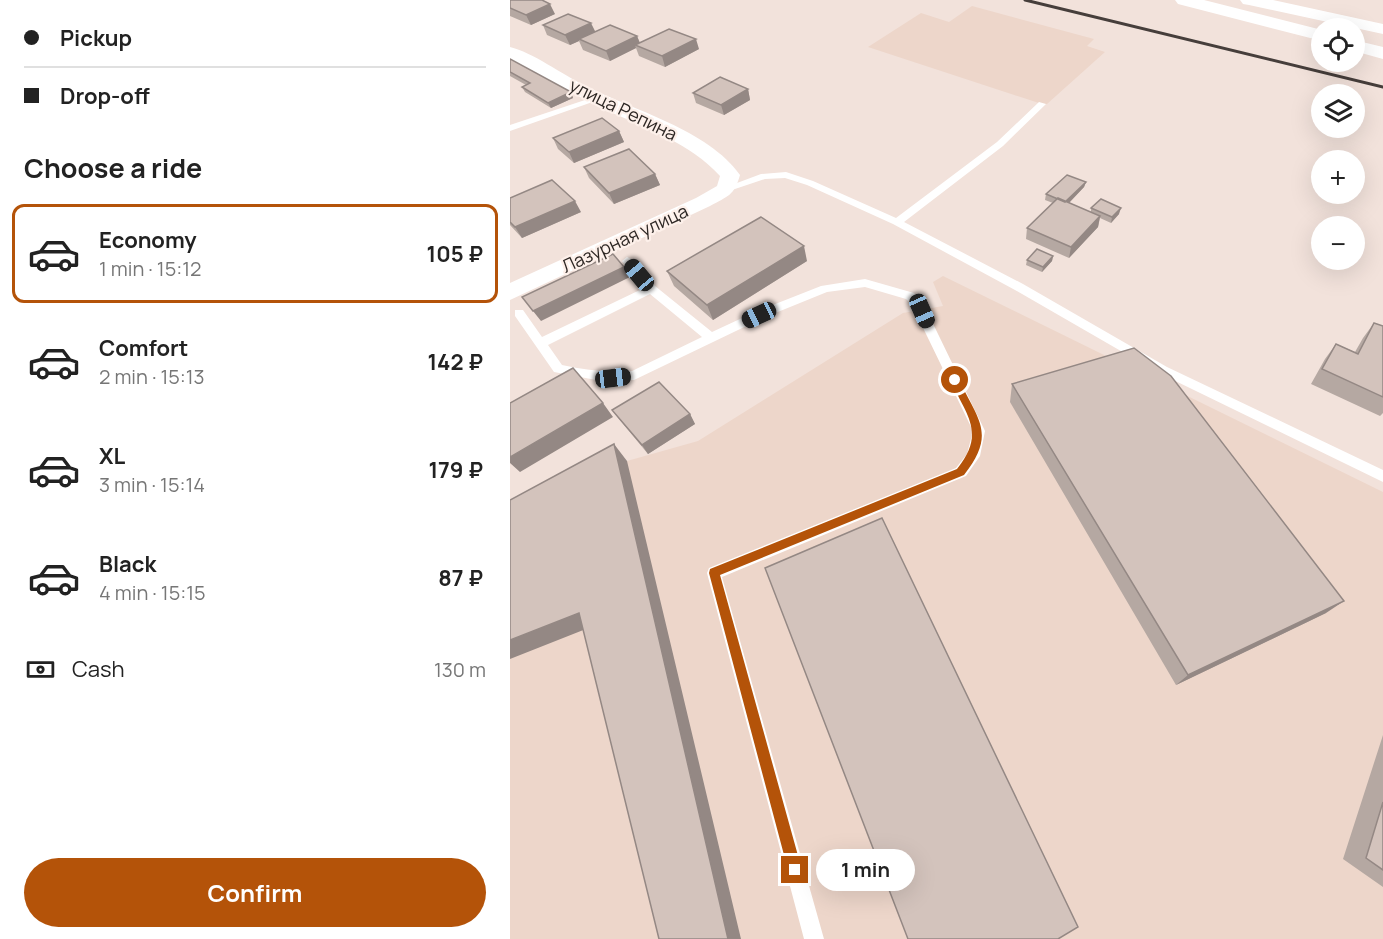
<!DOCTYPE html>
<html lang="en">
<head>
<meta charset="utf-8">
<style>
	body { margin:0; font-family:Manrope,sans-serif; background:#f2f2f2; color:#222; height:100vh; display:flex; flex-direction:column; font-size:22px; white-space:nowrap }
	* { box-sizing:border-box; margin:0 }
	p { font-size:20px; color:#767676 }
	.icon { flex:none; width:33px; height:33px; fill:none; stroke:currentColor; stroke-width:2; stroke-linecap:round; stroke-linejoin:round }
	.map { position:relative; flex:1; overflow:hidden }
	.side { display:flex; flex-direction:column; background:#fff; width:510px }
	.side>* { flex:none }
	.hud { display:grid; align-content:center; height:132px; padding:0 24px; background:#fff }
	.tools { position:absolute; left:801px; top:18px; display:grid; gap:12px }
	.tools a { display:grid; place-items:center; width:54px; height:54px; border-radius:50%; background:#fff; box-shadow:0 6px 24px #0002; font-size:30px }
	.end { position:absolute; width:27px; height:27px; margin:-14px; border:8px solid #b45309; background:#fff; box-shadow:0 0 0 3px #fff }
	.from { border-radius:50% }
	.bubble { position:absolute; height:42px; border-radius:21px; background:#fff; box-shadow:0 6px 24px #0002; font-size:20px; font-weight:700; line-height:42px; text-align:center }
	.car { position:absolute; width:18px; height:36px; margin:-18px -9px; border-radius:8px; box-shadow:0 0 4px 2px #0007; background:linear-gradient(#222 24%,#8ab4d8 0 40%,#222 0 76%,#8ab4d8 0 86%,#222 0) }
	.hud b { display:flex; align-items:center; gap:21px; height:57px; font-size:22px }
	.hud b+b { border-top:2px solid #e0e0e0 }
	.hud i { width:15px; height:15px; background:#222 }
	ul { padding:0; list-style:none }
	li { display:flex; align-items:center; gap:18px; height:99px; margin:0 12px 9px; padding:0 12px; border:3px solid transparent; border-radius:12px }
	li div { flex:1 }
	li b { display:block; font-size:22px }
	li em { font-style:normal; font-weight:700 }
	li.current { border-color:#b45309 }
	li>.icon { width:54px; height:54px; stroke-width:1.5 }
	h2 { padding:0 24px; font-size:27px; line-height:72px }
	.pay { display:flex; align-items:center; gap:15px; height:66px; padding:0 24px; font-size:22px }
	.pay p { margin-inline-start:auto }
	.action { display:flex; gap:12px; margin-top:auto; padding:12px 24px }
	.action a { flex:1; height:69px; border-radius:36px; background:#b45309; color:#fff; font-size:24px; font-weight:700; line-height:69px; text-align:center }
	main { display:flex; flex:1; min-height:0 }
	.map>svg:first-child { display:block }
	.built { fill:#edd6ca }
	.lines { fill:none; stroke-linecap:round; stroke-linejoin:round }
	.lane { fill:#fff; fill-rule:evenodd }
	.street { fill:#fff; fill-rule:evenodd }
	.secondary { fill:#fff; fill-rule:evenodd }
	.highway { fill:#fff; fill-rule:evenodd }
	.rail { stroke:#463e3b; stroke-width:3 }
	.wall { fill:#b5a8a2 }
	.shaded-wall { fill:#948884 }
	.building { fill:#d3c3bc; stroke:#948884; stroke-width:1.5 }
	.route { fill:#b45309 }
	.labels { text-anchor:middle; stroke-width:4.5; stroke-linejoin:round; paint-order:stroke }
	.far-street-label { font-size:18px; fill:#2c2623; stroke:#fdf0ea }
</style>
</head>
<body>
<main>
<section class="side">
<div class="hud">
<b><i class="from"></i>Pickup</b>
<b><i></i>Drop-off</b>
</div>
<h2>Choose a ride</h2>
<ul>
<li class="current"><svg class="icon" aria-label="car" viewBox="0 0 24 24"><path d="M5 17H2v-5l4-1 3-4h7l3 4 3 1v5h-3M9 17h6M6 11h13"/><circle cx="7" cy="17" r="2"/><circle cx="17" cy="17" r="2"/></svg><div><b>Economy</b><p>1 min · 15:12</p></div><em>105 ₽</em></li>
<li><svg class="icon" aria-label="car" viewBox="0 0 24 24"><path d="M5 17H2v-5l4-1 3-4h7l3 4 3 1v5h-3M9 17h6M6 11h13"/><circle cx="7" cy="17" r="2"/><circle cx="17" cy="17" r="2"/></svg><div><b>Comfort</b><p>2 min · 15:13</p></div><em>142 ₽</em></li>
<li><svg class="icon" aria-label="car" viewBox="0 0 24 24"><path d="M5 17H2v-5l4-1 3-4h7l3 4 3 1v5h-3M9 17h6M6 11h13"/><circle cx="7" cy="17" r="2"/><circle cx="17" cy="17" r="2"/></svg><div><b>XL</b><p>3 min · 15:14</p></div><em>179 ₽</em></li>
<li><svg class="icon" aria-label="car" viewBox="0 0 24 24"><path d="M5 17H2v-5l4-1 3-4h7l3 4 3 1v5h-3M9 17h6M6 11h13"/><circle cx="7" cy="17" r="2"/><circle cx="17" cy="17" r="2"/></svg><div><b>Black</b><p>4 min · 15:15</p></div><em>87 ₽</em></li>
</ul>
<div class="pay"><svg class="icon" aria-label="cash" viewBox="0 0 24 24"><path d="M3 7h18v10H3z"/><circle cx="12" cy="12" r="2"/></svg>Cash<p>130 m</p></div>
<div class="action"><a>Confirm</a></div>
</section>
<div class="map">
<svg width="873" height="939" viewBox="0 0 873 939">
	<rect width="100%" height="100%" fill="#f2e2db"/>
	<!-- built -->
	<path class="built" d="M 462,6 L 584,39 L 577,46 L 595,52 L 537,104 L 532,104 L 358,47 L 411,13 L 439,22 Z
		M 433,276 L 873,492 L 873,939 L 0,939 L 0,526 L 117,461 L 188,441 L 393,313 L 433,306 L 423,282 Z"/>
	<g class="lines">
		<!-- lane -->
		<path class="lane" d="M 84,97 L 91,99 L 0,131 L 0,125 Z
			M 529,102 L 536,104 L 493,146 L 394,222 L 513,284 L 657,367 L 873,470 L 873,482 L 649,373 L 505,290 L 383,224 L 297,185 L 275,178 L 255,179 L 216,192 L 211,189 L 251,174 L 276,172 L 303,181 L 386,218 L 487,142 Z
			M 117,257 L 121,259 L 145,286 L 202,332 L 245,312 L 311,286 L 355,279 L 404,293 L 413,303 L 475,431 L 470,456 L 456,476 L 212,577 L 314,939 L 294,939 L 197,573 L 199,568 L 446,468 L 457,454 L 463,431 L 402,305 L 396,299 L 355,287 L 317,292 L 253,318 L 124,380 L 86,380 L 44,372 L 5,316 L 5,310 L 13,310 L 32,337 L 134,288 L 112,261 ZM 140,294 L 192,337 L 122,371 C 98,373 75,370 52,365 L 38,345 Z"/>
		<!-- street -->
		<path class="street" d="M 0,47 C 22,52 53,75 74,85 C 122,110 199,130 230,175 C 224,196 218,196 200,206 L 0,300 L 0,283 L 186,198 L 207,186 L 210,176 C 180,143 138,129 98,111 C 65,95 32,77 0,59 Z"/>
		<!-- secondary -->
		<path class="secondary" d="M 665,0 L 694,0 L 812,30 L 812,41 L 668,4 Z
			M 844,40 L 873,47 L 873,59 L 844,51 Z"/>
		<!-- highway -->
		<path class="highway" d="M 730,0 L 763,0 L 873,24 L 873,34 L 739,5 L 733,4 Z"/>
		<!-- rail -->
		<path class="rail" d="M 515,0 L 873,87"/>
	</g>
	<!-- wall -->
	<path class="wall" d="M 0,0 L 45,14 L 21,25 L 0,16 Z
		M 33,25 L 85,32 L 127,36 L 130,43 L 189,49 L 155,67 L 129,56 L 126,48 L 100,61 L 73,50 L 69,41 L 60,45 L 37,35 Z
		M 0,59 L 61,92 L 63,98 L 41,108 L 15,92 L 12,87 L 16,85 L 0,76 Z
		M 238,89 L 240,100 L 214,115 L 186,103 L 183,93 Z
		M 109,131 L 114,142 L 64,163 L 48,149 L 43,138 Z
		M 74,167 L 145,174 L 150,185 L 104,204 L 79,178 Z
		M 576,182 L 574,187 L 559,203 L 581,212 L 581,208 L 609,214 L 601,223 L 590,218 L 588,227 L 559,258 L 516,239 L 517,228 L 543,203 L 535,200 L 536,194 Z
		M 0,198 L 71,212 L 12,238 L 0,225 Z
		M 543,256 L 542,261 L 532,272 L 516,265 L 517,260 Z
		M 297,261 L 203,320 L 164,286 L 157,271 Z
		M 864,323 L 873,326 L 873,413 L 870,416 L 801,384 L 815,359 L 826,344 L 845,352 L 853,338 Z
		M 502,384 L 816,613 L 666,685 L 500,402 Z
		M 102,410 L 180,414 L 185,424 L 138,454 L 109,419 Z
		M 873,735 L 873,887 L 833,859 Z"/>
	<!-- shaded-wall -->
	<path class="shaded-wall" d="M 40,4 L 45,14 L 21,25 L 16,15 Z
		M 81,23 L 86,33 L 69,39 L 69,41 L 60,45 L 55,35 Z
		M 127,36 L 131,46 L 125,45 L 126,48 L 100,61 L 96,51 Z
		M 186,39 L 189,49 L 155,67 L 152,56 Z
		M 238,89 L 240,100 L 214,115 L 211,105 Z
		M 61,92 L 63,98 L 41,108 L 38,103 Z
		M 109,131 L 114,142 L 64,163 L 59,152 Z
		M 145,174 L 150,185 L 104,204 L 99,193 Z
		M 576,182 L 574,187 L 554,208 L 555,202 Z
		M 65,201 L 71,212 L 12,238 L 5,227 Z
		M 611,208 L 609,214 L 601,223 L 602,217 Z
		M 590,216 L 588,227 L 559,258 L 561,247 Z
		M 294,246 L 297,261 L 203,320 L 197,305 Z
		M 543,256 L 542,261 L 532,272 L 533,267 Z
		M 114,267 L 120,277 L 31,321 L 23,311 Z
		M 93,403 L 103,417 L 10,472 L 0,463 L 0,457 Z
		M 180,414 L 185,424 L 138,454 L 132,445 Z
		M 104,444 L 117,461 L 231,939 L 218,939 Z
		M 834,601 L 816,613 L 666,685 L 678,675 Z
		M 69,613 L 86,625 L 0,659 L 0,640 Z"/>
	<!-- building -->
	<path class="building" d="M 0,0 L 32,0 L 40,4 L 16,15 L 0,8 Z
		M 58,14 L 81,23 L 55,35 L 33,25 Z
		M 100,25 L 127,36 L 96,51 L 69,39 Z
		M 159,29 L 186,39 L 152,56 L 125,45 Z
		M 0,59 L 61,92 L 38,103 L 12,87 L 20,83 L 0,72 Z
		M 210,77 L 238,89 L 211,105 L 183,93 Z
		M 92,118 L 109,131 L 59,152 L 43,138 Z
		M 119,149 L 145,174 L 99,193 L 74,167 Z
		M 557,175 L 576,182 L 555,202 L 536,194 Z
		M 42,180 L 65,201 L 5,227 L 0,222 L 0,198 Z
		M 548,198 L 590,216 L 561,247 L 517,228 Z
		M 591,199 L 611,208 L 602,217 L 581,208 Z
		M 251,217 L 294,246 L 197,305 L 157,271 Z
		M 527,249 L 543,256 L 533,267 L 517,260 Z
		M 103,254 L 114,267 L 23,311 L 12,297 Z
		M 864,323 L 873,326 L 873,397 L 812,369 L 826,344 L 848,354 Z
		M 624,348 L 661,376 L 834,601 L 678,675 L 502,384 Z
		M 63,368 L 93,403 L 0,457 L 0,403 Z
		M 149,382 L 180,414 L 132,445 L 102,410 Z
		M 104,444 L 218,939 L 149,939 L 69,613 L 0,640 L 0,500 Z
		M 372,518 L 568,927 L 548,939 L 398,939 L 255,568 Z
		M 873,802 L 873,870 L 856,858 Z"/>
	<!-- route -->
	<path class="route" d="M 445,377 L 449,380 C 469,421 486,434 454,475 L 210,575 L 292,870 L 290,875 L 285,877 L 280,875 L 278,870 L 199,573 L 200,569 L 447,469 C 476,433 457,416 440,380 Z"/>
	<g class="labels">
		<!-- far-street labels -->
		<g class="far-street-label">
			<text transform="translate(113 110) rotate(26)" y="6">улица Репина</text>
			<text transform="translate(115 239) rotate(-25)" y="6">Лазурная улица</text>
		</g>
	</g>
</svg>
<div class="tools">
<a><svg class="icon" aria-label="locate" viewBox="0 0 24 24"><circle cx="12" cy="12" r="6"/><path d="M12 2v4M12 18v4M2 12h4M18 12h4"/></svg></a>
<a><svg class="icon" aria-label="layers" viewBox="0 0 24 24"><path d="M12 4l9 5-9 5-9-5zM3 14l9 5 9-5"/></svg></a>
<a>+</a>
<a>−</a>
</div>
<i class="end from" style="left:445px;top:380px"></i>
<i class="end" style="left:285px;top:870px"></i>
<div class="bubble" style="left:306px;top:849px;width:99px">1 min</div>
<i class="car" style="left:129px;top:275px;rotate:320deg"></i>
<i class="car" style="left:412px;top:311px;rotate:156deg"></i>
<i class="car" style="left:249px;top:315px;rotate:245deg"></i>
<i class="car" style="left:103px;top:378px;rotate:83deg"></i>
</div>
</main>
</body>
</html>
